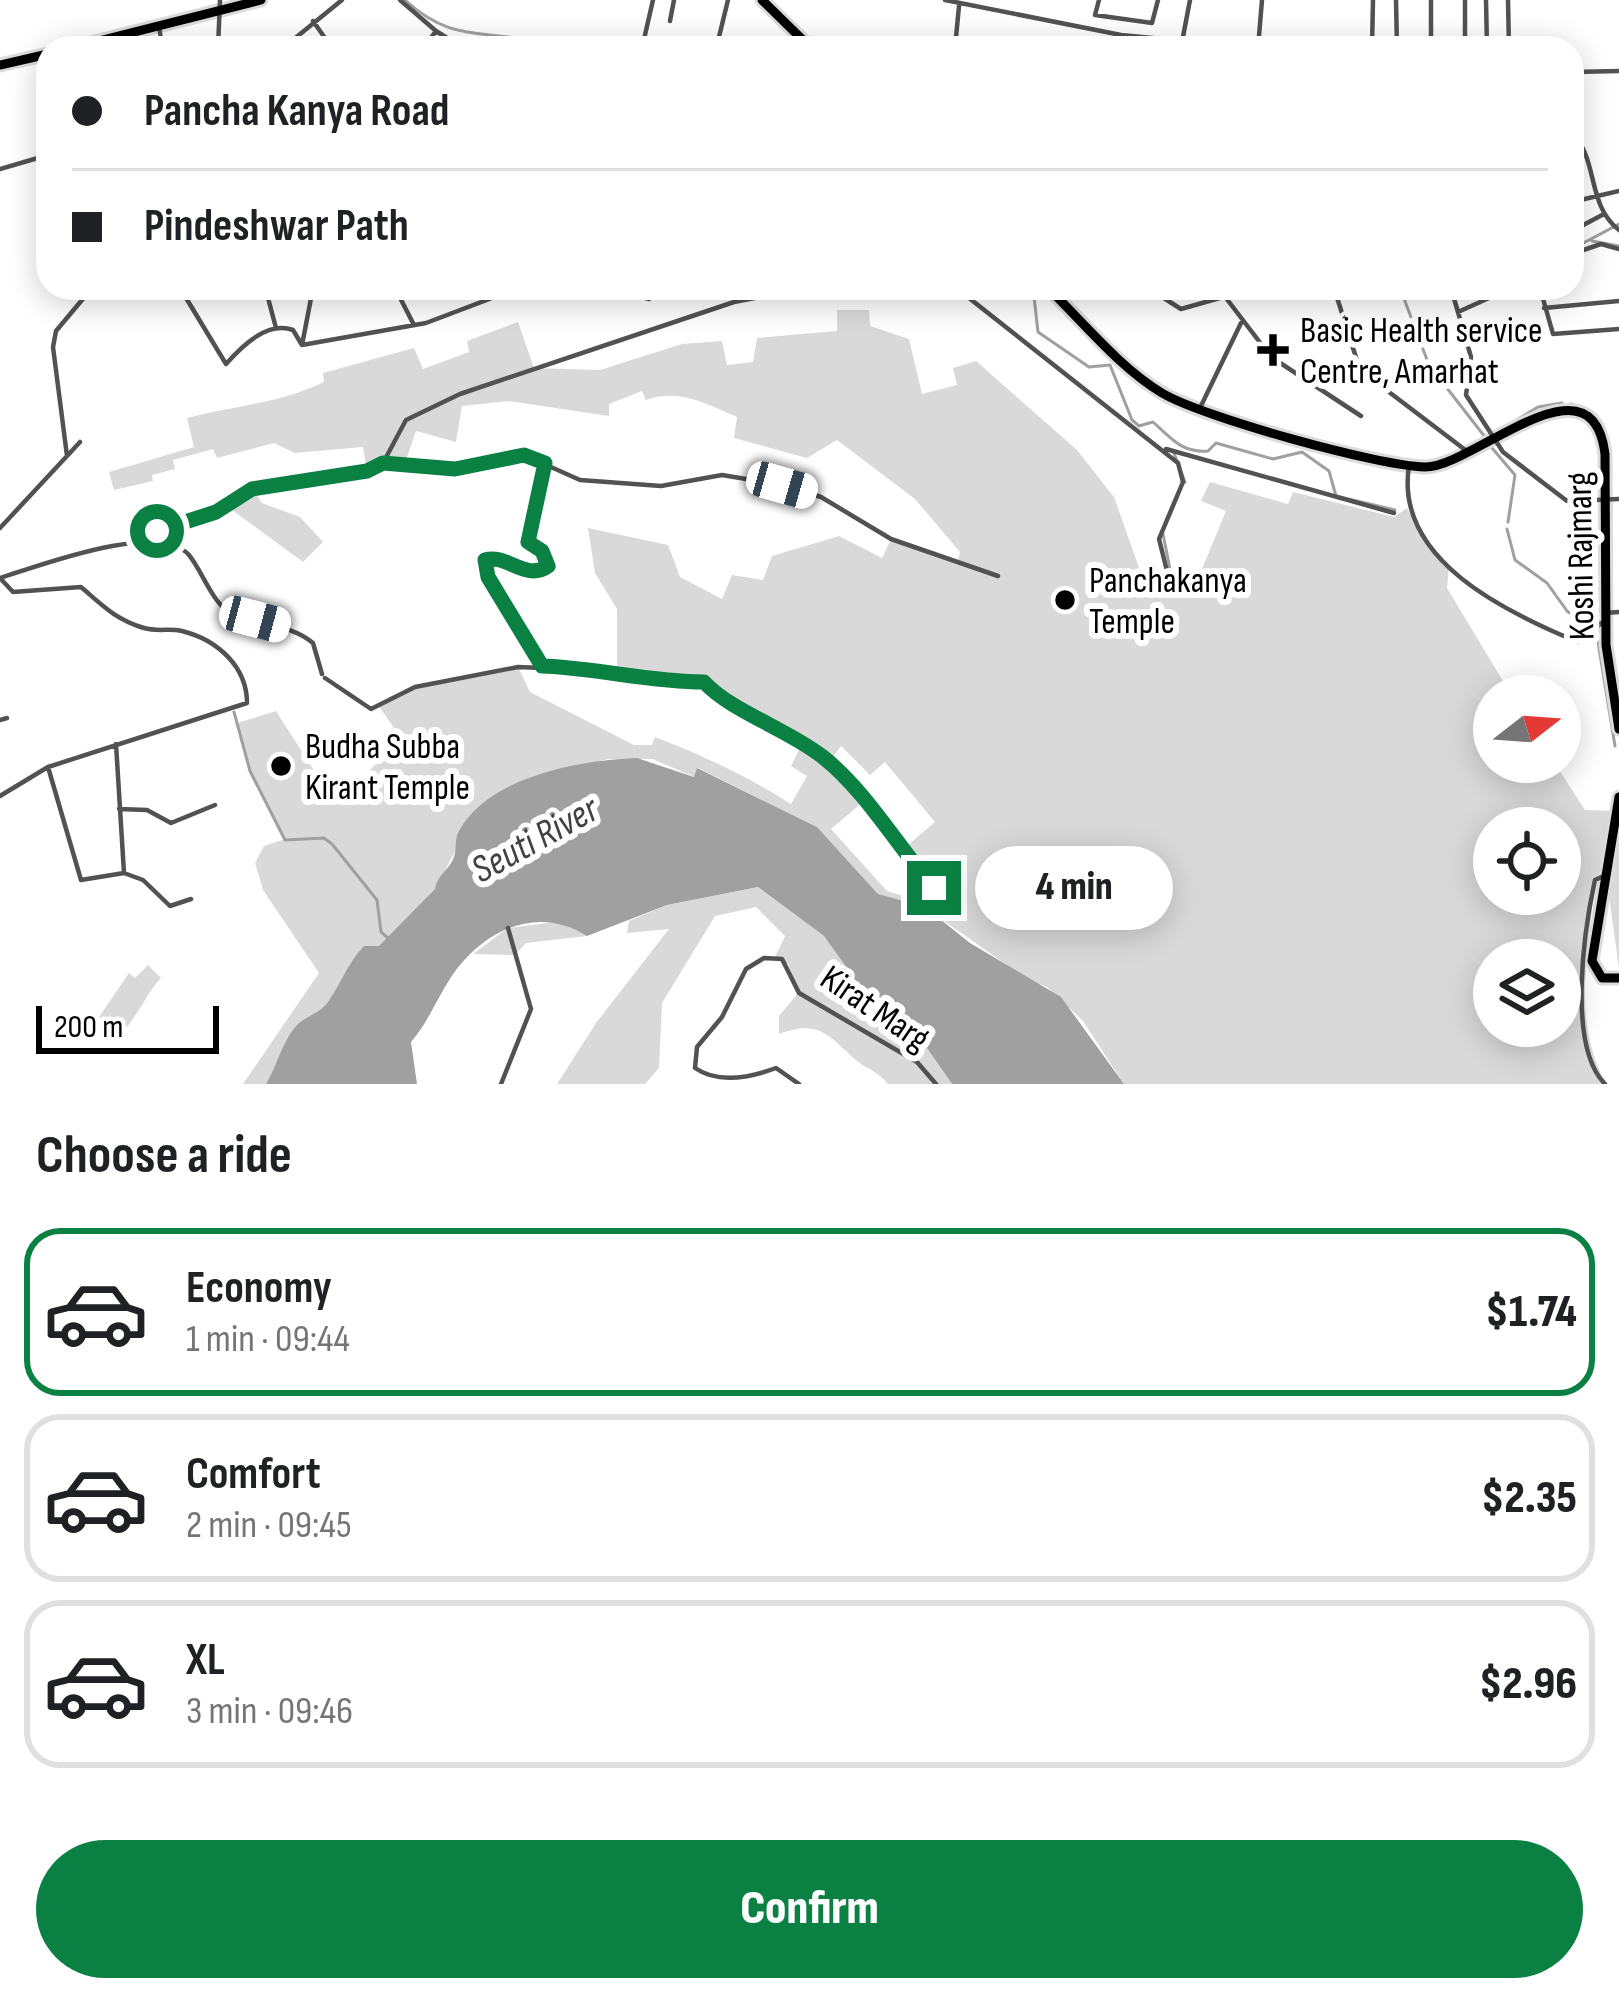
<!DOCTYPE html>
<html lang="en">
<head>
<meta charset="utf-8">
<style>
	body { margin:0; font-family:"Sofia Sans Condensed",sans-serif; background:#f2f2f2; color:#202124; height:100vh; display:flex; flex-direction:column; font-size:45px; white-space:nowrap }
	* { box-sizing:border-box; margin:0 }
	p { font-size:39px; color:#757577 }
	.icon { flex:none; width:66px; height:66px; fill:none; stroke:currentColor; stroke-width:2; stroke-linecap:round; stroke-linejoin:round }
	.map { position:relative; height:1084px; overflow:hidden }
	.drawer { display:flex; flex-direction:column; background:#fff; flex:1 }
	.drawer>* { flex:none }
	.top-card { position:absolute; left:36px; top:36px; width:1548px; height:264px; border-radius:36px; box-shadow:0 6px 30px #0003; display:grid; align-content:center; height:264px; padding:0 36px; background:#fff }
	.needle { width:78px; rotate:73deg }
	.fabs { position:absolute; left:1473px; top:675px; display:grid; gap:24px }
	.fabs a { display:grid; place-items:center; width:108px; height:108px; border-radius:50%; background:#fff; box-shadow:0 6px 30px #0003; font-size:60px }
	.scale { position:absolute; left:36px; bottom:30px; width:183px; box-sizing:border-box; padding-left:12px; border:6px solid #000; border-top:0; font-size:33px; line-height:42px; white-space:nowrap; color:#000; -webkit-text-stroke:9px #fff; paint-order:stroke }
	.end { position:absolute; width:54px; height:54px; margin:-27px; border:15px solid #0b8043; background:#fff; box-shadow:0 0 0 6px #fff }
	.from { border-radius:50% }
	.bubble { position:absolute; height:84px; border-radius:42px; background:#fff; box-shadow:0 6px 30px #0003; font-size:39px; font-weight:800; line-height:84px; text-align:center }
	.car { position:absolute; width:36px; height:72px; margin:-36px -18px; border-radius:15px; box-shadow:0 0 9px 3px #0007; background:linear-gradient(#fff 24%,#345 0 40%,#fff 0 76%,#345 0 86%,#fff 0) }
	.top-card b { display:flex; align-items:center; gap:42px; height:114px; font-size:45px }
	.top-card b+b { border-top:3px solid #e0e0e0 }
	.top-card i { width:30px; height:30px; background:#202124 }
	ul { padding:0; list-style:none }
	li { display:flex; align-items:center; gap:36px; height:168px; margin:0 24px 18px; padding:0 12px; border:6px solid #e0e0e0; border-radius:36px }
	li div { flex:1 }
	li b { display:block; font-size:45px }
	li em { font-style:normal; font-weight:800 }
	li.current { border-color:#0b8043 }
	li>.icon { width:108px; height:108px; stroke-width:1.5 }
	h2 { padding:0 36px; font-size:54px; line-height:144px }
	.primary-button { display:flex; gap:24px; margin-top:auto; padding:24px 36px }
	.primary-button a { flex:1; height:138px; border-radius:72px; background:#0b8043; color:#fff; font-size:48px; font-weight:800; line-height:138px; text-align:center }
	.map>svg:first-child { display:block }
	.green { fill:#d9d9d9; fill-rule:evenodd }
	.water { fill:#a0a0a0 }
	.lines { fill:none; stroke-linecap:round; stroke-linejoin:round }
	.stream { stroke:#a0a0a0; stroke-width:3 }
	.primary-casing { stroke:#dbdbdb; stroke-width:15 }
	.street { stroke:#525252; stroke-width:4.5 }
	.primary { stroke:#000; stroke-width:9 }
	.route { stroke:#0b8043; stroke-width:15 }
	.poi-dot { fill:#000; stroke:#fff; stroke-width:4.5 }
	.labels { text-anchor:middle; stroke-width:12; stroke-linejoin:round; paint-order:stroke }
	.poi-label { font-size:36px; fill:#000; stroke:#fff; text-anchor:start }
	.street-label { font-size:36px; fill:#000; stroke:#fff }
	.water-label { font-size:39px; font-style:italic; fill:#414141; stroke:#fff }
</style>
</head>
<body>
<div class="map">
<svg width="1619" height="1084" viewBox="0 0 1619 1084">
	<rect width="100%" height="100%" fill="#fff"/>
	<!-- green -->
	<path class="green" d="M 837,310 L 869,310 L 870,326 L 909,339 L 922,394 L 957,385 L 953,368 L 976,361 L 1077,450 L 1114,497 L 1143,579 L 1197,581 L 1226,511 L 1201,501 L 1210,482 L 1288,504 L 1293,492 L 1394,517 L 1407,508 L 1426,543 L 1449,565 L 1447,588 L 1512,696 L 1494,696 L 1494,762 L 1554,762 L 1585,810 L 1619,811 L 1619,968 L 1606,876 L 1595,880 C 1589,953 1571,1018 1606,1084 L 1124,1084 L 1083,1021 L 1047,987 L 1025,978 L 940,918 L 878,894 L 817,827 L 698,768 L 695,777 L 652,759 L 608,759 L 526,780 L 496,797 L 476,812 L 435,889 L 321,1012 L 300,1022 L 266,1084 L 243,1084 L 319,973 L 263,890 L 255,863 L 264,846 L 285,839 L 250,771 L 237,723 L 276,711 L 336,805 L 401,738 L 378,705 L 415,687 L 518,667 L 530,692 L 634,745 L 652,745 L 655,737 C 704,756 747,776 791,804 L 807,776 L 791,766 L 803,742 L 718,699 L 704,682 L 672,685 L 617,671 L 617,609 L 595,573 L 588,528 L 668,545 L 680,577 L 722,599 L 732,575 L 763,580 L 772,556 L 839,536 L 882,558 L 891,539 L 957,564 L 960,552 L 915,499 L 837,440 L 807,458 L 734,438 L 737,417 C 707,404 679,388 646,400 L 642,391 L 609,404 L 609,416 L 509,401 L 462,406 L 456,442 L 416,431 L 405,463 L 383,463 L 367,471 L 363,447 L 295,453 L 274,443 L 217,458 L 213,449 L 173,460 L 175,469 L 152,475 L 153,481 L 114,490 L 109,472 L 194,447 L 187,418 C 234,406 281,403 324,382 L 323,373 L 414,348 L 423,369 L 469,352 L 467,341 L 518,322 L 534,368 L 600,370 L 682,344 L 722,341 L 727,365 L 753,362 L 757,338 L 837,331 ZM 841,746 L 870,775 L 885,762 L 935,822 L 902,850 L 934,887 L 920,901 L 887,891 L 831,829 L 863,802 L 829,762 ZM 1494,828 L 1560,828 L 1560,894 L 1494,894 ZM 1494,960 L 1560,960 L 1560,1026 L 1494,1026 Z
		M 252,489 L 262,503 L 300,517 L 323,542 L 303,562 L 232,510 L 230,505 Z
		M 758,887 L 824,936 L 869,999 L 913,1028 L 952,1084 L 888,1084 C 878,1071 868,1070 857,1061 C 830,1038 821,1018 779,1034 L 779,1016 L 799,992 L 788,964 L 775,957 L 785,936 L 756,907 L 715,916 L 662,1003 L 659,1068 L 645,1084 L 557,1084 L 596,1023 L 669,929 L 627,933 L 629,921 L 667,905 Z
		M 563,921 L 587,936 L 526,943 L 515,955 L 473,954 L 508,928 Z
		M 148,965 L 161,978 C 145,995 138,1017 122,1032 L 99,1017 L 129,973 L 135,978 Z"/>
	<!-- water -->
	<path class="water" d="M 637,758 L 694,777 L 697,768 L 817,827 L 878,894 L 925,907 L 970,943 L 1061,997 L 1124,1084 L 952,1084 L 913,1028 L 869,999 L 824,936 L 758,887 L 667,905 L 587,936 C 540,906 489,927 456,970 C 439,993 430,1020 411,1042 L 417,1084 L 266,1084 C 277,1066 283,1039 298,1024 C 308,1015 319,1014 328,1002 C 342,982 347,964 364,946 L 379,946 L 435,889 C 438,874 449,870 454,857 C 457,849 454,840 459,831 C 489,776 581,760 637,758 Z"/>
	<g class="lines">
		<!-- stream -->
		<path class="stream" d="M 405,0 C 458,49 491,24 550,48
			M 1592,241 L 1619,246
			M 1572,249 L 1619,224
			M 1033,288 L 1038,332 L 1089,367 L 1110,365 L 1132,420 L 1139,426 L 1153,422 C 1172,439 1182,453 1208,451 L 1216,443 L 1273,459 L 1302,452 L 1329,471 L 1336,496 L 1395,510
			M 1400,288 L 1429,365 L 1485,437
			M 1571,404 L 1584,409
			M 1591,414 L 1606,436 L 1610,491
			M 1499,431 L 1538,407 L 1562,403
			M 1492,448 L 1515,475 L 1508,522
			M 1174,453 L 1185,482
			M 1610,516 L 1611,504
			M 1609,526 L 1609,546
			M 1507,529 L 1515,560 L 1547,583 L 1567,611 L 1591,629
			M 1163,534 L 1172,579
			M 1597,636 L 1615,746
			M 234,712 L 250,771 L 285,840 L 324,838 L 332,844 L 377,900 L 381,932 L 388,938"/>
		<defs>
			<path id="primary" d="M 762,0 L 811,48
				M 71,48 L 261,0
				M 0,65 L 48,54
				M 1048,288 C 1084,323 1119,367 1162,393 C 1202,417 1378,466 1425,467 C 1474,467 1592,349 1605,454 L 1606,645 L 1619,729
				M 1619,797 L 1592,961 L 1602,978 L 1619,978"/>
		</defs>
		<!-- primary casing -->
		<use href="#primary" class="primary-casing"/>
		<!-- street -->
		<path class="street" d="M 400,0 L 436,31
			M 728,0 L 718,41 L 729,48
			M 945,0 L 1121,35 L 1258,48
			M 1099,0 L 1095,15 L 1152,23 L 1158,0
			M 1396,0 L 1397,48
			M 1431,0 L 1431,48
			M 1465,0 L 1465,48
			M 1486,0 L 1487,48
			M 1508,0 L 1509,48
			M 313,21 L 332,48
			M 670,21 L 674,0
			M 159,25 L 162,48
			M 1537,39 L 1537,48
			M 1182,42 L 1190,0
			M 218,48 L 220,0
			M 283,48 L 342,0
			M 374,48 L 384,41
			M 423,48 L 436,31 L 463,48
			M 642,48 L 653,0
			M 955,48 L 959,6
			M 1258,48 L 1262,0
			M 1372,48 L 1373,0
			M 1572,72 L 1619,71
			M 1572,133 C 1599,160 1586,204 1619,230
			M 0,169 L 48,155
			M 1572,202 L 1619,191
			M 1572,231 L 1604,214
			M 1572,254 L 1601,244 L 1619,249
			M 180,288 L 226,364 C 242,346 267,321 293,330 L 302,345 L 426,323 L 518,288
			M 272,288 L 268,298 L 276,328
			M 395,288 L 414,325
			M 613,288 L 649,299
			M 933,288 L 969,298 L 1178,463 L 1183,482 L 1159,539 L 1172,591
			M 1148,288 L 1181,309 L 1255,288
			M 1334,288 L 1360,370 L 1468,452
			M 1451,288 L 1471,357 L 1466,395 L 1503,452 L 1567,501 L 1619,499
			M 1540,288 L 1553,334 L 1619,329
			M 1226,298 L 1271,357 L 1361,416
			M 1544,308 L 1619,301
			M 1458,312 L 1511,288
			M 302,345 L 313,288
			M 1199,410 L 1241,323
			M 1166,449 L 1394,513
			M 68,455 L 80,442
			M 383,463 L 406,420 L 460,394 L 734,302 L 805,288
			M 1409,466 C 1394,559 1505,612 1578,642 L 1604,621
			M 0,528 L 67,456 L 53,347 L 56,331 L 92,288
			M 135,544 L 139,538 L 216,512 L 265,486 L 367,471 L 383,463 L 455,469 L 524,455 L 580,480 L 661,486 L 722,475 L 782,485 L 821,497 L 891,539 L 998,576
			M 0,578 C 39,566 159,520 189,555 C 203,572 213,606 234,615 C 261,627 289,623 313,643 L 322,674
			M 1605,613 L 1619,612
			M 542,666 L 493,588 L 485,560 C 506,552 525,581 548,566 L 528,534 L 545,463
			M 325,678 L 371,709 L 415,687 L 518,667 L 617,671 L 672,685 L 704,682 C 734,714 786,728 823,757 C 866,792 898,846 934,888
			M 0,720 L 7,718
			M 116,744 L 124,873 L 143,880 L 170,906 L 191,899
			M 48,767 L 81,880 L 124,873
			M 0,796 L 48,767 L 247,703 C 247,667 218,640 182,631 C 170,628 157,632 144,628 C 116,620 102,605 81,587 L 13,592 L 0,578
			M 119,809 L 147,810 L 171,823 L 215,805
			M 501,1084 L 531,1009 L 508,928
			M 799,1084 L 776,1068 C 749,1078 718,1084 695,1068 L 697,1047 L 722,1017 L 746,969 L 764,958 L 782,959 L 799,993 L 917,1062 L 936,1084
			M 1605,1084 C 1567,1046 1584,930 1595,880 L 1606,875"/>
		<!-- primary -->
		<use href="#primary" class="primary"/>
	</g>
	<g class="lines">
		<!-- route -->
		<path class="route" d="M 157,531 L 216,512 L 252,489 L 367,471 L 383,463 L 455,469 L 524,455 L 545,463 L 528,542 L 542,551 L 548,566 C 525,582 507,553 485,560 L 488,577 L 542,666 C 597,668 650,682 704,682 C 732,712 786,728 823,757 C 866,791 898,847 934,888"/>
	</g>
	<!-- markers -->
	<g class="poi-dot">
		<path d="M1267 332h12v12h12v12h-12v12h-12v-12h-12v-12h12z"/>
		<circle cx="1065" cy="600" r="12"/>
		<circle cx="281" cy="766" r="12"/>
	</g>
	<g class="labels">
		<!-- poi labels -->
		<g class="poi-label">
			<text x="1300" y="342">Basic Health service<tspan x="1300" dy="41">Centre, Amarhat</tspan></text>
			<text x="1089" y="592">Panchakanya<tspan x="1089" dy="41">Temple</tspan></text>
			<text x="305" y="758">Budha Subba<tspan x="305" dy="41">Kirant Temple</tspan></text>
		</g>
		<!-- street labels -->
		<g class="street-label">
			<text transform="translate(1579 556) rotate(-91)" y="13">Koshi Rajmarg</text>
			<text transform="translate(876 1007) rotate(34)" y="13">Kirat Marg</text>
		</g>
		<!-- water labels -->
		<g class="water-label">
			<text transform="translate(534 838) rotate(-29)" y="14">Seuti River</text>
		</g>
	</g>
</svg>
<div class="fabs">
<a><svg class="needle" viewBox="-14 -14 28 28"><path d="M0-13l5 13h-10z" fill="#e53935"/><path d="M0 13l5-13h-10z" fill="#757577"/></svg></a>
<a><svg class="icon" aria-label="locate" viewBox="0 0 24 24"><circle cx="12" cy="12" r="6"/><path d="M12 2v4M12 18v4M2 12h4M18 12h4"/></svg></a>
<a><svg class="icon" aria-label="layers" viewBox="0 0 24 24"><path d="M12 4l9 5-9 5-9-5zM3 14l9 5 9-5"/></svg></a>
</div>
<div class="scale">200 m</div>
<i class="end from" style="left:157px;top:531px"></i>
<i class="end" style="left:934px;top:888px"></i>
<div class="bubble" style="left:975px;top:846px;width:198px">4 min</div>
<i class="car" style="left:782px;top:485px;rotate:106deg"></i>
<i class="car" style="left:255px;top:619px;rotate:105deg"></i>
<div class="top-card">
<b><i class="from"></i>Pancha Kanya Road</b>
<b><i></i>Pindeshwar Path</b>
</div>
</div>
<section class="drawer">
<h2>Choose a ride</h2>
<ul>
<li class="current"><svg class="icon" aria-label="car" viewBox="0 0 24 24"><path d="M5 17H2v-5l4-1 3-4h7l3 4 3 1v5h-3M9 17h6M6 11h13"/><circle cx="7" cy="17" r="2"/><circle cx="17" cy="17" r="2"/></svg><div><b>Economy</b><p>1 min · 09:44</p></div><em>$1.74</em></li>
<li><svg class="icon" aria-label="car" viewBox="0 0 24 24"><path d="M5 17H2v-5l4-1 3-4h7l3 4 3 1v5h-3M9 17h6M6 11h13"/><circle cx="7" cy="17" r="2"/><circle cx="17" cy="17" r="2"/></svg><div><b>Comfort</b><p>2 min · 09:45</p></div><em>$2.35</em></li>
<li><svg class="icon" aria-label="car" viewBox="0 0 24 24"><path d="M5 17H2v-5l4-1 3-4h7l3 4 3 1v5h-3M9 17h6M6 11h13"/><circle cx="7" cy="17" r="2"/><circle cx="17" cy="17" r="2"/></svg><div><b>XL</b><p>3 min · 09:46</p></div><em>$2.96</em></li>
</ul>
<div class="primary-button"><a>Confirm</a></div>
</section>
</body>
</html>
